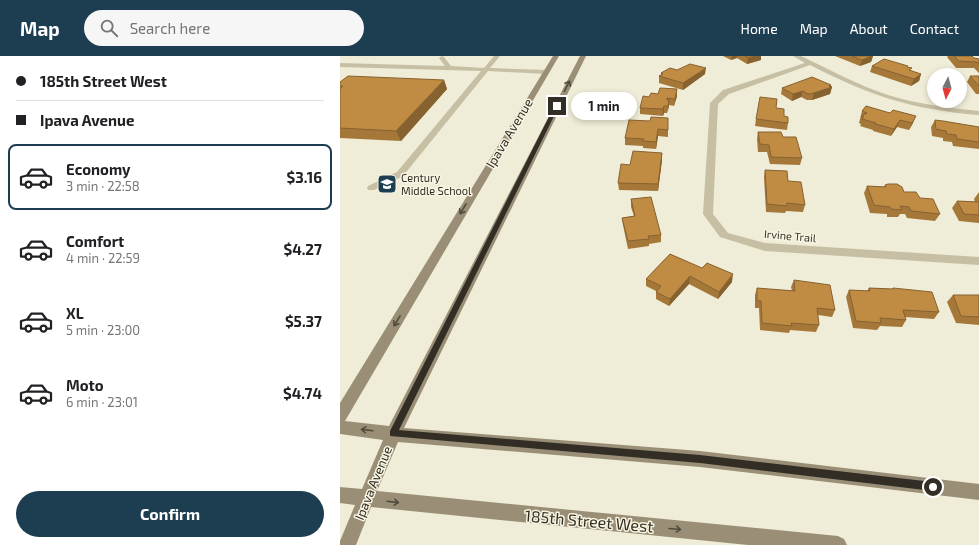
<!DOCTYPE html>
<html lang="en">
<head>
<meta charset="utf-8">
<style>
	body { margin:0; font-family:"Exo 2",sans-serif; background:#f6f6f6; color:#202124; height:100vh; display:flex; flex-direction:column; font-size:15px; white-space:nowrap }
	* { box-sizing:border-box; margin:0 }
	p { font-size:13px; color:#757577 }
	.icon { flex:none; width:22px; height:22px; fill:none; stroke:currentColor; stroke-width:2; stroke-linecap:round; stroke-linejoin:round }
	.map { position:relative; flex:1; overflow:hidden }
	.drawer { display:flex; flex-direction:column; background:#fff; width:340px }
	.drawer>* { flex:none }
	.top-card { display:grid; align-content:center; height:88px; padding:0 16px; background:#fff }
	.needle { width:26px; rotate:186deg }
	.buttons { position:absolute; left:587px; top:12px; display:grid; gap:8px }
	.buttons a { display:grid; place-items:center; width:40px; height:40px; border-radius:50%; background:#fff; box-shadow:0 2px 6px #0003; font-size:20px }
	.end { position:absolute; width:18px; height:18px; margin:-9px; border:5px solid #322e25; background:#fff; box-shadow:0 0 0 2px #fff }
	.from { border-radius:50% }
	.bubble { position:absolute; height:28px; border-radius:14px; background:#fff; box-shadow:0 2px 6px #0003; font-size:13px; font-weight:700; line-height:28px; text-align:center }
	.top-card b { display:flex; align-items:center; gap:14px; height:38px; font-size:15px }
	.top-card b+b { border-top:1px solid #e0e0e0 }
	.top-card i { width:10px; height:10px; background:#202124 }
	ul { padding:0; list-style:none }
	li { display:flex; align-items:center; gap:12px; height:66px; margin:0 8px 6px; padding:0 8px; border:2px solid transparent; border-radius:8px }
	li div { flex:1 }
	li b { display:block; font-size:15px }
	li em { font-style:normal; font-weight:700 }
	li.on { border-color:#1d3d51 }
	li>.icon { width:36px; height:36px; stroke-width:1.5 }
	.cta { display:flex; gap:8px; margin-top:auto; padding:8px 16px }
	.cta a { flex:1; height:46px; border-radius:24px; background:#1d3d51; color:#fff; font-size:16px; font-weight:700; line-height:46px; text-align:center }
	header { display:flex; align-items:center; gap:24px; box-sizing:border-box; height:56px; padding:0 20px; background:#1d3d51; color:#fff }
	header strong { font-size:19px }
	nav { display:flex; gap:22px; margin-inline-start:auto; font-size:14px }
	.search { width:280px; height:36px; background:#f6f6f6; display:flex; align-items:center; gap:10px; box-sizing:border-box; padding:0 14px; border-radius:22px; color:#757577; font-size:15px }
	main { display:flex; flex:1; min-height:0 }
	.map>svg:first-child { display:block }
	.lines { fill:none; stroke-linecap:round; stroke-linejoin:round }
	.lane { fill:#c6bfa4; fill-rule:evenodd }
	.street { fill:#c6bfa4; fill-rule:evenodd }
	.secondary { fill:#9a8f76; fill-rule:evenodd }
	.wall { fill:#a5783a }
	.shaded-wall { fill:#866230 }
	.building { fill:#c08c44; stroke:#866230 }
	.oneway { stroke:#514b3d }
	.route { fill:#322e25 }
	.labels { text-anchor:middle; stroke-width:3; stroke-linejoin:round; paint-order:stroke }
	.far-poi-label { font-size:11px; fill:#322e25; stroke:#f8f5e3; text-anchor:start }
	.far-street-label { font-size:11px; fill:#322e25; stroke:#f8f5e3 }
	.street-label { font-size:13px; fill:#322e25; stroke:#f8f5e3 }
	.near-street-label { font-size:16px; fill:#322e25; stroke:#f8f5e3 }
</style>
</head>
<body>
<header>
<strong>Map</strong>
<div class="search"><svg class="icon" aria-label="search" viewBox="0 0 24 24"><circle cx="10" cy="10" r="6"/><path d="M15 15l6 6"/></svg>Search here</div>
<nav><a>Home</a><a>Map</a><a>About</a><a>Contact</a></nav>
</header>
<main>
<section class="drawer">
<div class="top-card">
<b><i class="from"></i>185th Street West</b>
<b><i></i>Ipava Avenue</b>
</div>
<ul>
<li class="on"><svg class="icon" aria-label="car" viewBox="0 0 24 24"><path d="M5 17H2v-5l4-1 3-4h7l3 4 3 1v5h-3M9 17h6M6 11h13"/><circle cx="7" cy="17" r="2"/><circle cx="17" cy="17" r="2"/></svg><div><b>Economy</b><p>3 min · 22:58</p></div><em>$3.16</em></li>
<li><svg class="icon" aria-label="car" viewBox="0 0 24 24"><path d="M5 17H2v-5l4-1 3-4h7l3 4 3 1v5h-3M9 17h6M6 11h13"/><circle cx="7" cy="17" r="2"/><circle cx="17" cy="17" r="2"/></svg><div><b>Comfort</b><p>4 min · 22:59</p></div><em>$4.27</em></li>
<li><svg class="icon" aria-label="car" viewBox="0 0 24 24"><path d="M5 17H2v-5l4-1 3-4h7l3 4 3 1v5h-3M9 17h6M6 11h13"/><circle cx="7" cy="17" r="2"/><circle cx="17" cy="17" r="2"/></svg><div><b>XL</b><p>5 min · 23:00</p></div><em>$5.37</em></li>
<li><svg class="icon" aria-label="car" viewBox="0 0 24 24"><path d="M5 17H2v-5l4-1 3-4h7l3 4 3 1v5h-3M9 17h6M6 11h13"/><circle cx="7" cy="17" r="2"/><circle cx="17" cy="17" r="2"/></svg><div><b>Moto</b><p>6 min · 23:01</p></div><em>$4.74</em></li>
</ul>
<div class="cta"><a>Confirm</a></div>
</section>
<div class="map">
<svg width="639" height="489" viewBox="0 0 639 489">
	<rect width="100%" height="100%" fill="#efecd7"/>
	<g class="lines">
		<!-- lane -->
		<path class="lane" d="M 102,0 L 104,1 L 111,10 L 144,12 L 154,0 L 160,0 L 150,12 L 206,14 L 209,16 L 206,18 L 148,15 L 63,120 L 34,134 L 28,134 L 27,132 L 28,130 L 57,116 L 141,15 L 0,11 L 0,7 L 105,10 L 99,2 Z"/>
		<!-- street -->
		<path class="street" d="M 453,0 L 461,0 C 490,14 518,29 548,39 C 578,48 608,52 639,55 L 639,59 C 573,54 528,39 470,9 L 389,38 L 378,48 L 373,158 L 388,177 L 425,187 L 639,201 L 639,209 L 425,195 L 380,181 L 363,158 L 370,47 L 383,34 L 465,7 Z"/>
		<!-- secondary -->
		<path class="secondary" d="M 213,0 L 219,0 L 5,365 L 49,370 L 240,0 L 246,0 L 64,372 L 360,395 L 639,428 L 639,444 L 360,411 L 58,386 L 37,435 L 498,480 L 504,483 L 507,489 L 408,489 L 31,451 L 16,489 L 0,489 L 0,485 L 15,449 L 0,447 L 0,431 L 22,433 L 43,384 L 0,378 L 0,347 Z"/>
	</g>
	<!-- wall -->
	<path class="wall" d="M 383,0 L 421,0 L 421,4 L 407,8 L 397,2 L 391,4 Z
		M 495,0 L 533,0 L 531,6 L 520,10 Z
		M 608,0 L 632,0 L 634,2 L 639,3 L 639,17 L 634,12 L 616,12 L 607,1 Z
		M 532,10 L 568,10 L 568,11 L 571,15 L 581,18 L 579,25 L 571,30 L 530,16 Z
		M 337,14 L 365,18 L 343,34 L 319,27 L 319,20 L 321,19 L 321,17 Z
		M 630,20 L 639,20 L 639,38 L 636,38 L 627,26 Z
		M 104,24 L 107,33 L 61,85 L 0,82 L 0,26 Z
		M 491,29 L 491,30 L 492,31 L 490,38 L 472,44 L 467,44 L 461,41 L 452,45 L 441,38 L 442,32 Z
		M 337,40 L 334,50 L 329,49 L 327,57 L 324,57 L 323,60 L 300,58 L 300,52 L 309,41 Z
		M 526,50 L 573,67 L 569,74 L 557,71 L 551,80 L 533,75 L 533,74 L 520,70 L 521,68 L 519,67 L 522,55 Z
		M 436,52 L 444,60 L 448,67 L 447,74 L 415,70 L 416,63 Z
		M 328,62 L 328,81 L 318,80 L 316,93 L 303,92 L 303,90 L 285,89 L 285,82 L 310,65 Z
		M 595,64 L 639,71 L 639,93 L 613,90 L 612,86 L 603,85 L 603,82 L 592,80 L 591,71 Z
		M 418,76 L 443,81 L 462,102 L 460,109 L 430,108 L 427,96 L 418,96 L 417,83 Z
		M 322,97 L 322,104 L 318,135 L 279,134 L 278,127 Z
		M 425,114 L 448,125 L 465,149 L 463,156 L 446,155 L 445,157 L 426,156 L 424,121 Z
		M 545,129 L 580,142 L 600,158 L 595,165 L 567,162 L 565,158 L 560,158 L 558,161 L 547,161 L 547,158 L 530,157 L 524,137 L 527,130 L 544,131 Z
		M 639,136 L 639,167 L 619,165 L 612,152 L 617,145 L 635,146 L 634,143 Z
		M 291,143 L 321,179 L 321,186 L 309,188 L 309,190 L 288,193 L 283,169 L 282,162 L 294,160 L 291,151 Z
		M 330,198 L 392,226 L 378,243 L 349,228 L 329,250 L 316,243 L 316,235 L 306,230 L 306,223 Z
		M 454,224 L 495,254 L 492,261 L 478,259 L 479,269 L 476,276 L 450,274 L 449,277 L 420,274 L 419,252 L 415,252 L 415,239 L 417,232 L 452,235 L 451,231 Z
		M 529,232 L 552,233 L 553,232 L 599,256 L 594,263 L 565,261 L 566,264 L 562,271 L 540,270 L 537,274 L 513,272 L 506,241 L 509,234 L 527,235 Z
		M 613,239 L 639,239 L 639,269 L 616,267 L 607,246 Z"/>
	<!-- shaded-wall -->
	<path class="shaded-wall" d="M 392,0 L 397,0 L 397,2 L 391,4 Z
		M 415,0 L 421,0 L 421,4 L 407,8 L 408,2 Z
		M 533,0 L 531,6 L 520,10 L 522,4 Z
		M 366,12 L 365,18 L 343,34 L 343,27 Z
		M 581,18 L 579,25 L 571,30 L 574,23 Z
		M 104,24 L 107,33 L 61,85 L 56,75 Z
		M 491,29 L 490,32 L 492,31 L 490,38 L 472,44 L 474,37 Z
		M 337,33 L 337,40 L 334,50 L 335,43 Z
		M 463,35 L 461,41 L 452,45 L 453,38 Z
		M 329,44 L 329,51 L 327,57 L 328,50 Z
		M 324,50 L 324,57 L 323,60 L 323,53 Z
		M 576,60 L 573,67 L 569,74 L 572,67 Z
		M 560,64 L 557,71 L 551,80 L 554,73 Z
		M 318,73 L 318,80 L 316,93 L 316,86 Z
		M 322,97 L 322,104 L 318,135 L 318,128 Z
		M 393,218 L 392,226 L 378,243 L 379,236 Z
		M 350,220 L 349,228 L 329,250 L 330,243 Z"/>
	<!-- building -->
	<path class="building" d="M 405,0 L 415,0 L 408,2 Z
		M 512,0 L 532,0 L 522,4 Z
		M 614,0 L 632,0 L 634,2 L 639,3 L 639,8 L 637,6 L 619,5 Z
		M 544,3 L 568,10 L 567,11 L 572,12 L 569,14 L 581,18 L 574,23 L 532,10 Z
		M 350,8 L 366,12 L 343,27 L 319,20 L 323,18 L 321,17 L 330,12 L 337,14 Z
		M 8,20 L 104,24 L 56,75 L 0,72 L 0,33 L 3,30 L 0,30 L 0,26 Z
		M 630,20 L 639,20 L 639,30 Z
		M 472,21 L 491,29 L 489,30 L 492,31 L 474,37 L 468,38 L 463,35 L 453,38 L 442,32 Z
		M 320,32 L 337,33 L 335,43 L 327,42 L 327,44 L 329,44 L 328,50 L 324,50 L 323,53 L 300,52 L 303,40 L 309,41 L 311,37 L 318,38 Z
		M 420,41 L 437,43 L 436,52 L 444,53 L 444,60 L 448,61 L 448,67 L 416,63 Z
		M 526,50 L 550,57 L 553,54 L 576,60 L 572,67 L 560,64 L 554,73 L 535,68 L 536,67 L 522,63 L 524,61 L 521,60 L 527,57 L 522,55 Z
		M 311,61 L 328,62 L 328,74 L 318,73 L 316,86 L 303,85 L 304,83 L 285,82 L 289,64 L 310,65 Z
		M 595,64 L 603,65 L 639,71 L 639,86 L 617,83 L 616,79 L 607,78 L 606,75 L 596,73 Z
		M 418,76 L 441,76 L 443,81 L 456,81 L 462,102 L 431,101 L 429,89 L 420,88 Z
		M 293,95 L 322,97 L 318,128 L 278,127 L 281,108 L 290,109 Z
		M 425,114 L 447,115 L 448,125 L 461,126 L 465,149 L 447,147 L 447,150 L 427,148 Z
		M 548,128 L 557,128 L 562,131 L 564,136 L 576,136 L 580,142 L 593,143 L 600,158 L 571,155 L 569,151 L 560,150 L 562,154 L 551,153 L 550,151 L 534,149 L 527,130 L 546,131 L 545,129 Z
		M 311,141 L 321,179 L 308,180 L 309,183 L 288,185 L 282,162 L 295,160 L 291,143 Z
		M 617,145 L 639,146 L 639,159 L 624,158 Z
		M 330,198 L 362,212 L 367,207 L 393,218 L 379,236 L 350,220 L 330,243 L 316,236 L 321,230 L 306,223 Z
		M 454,224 L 490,229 L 495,254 L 477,252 L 479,269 L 451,267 L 452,270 L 422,267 L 421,245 L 417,245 L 417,232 L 455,235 Z
		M 529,232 L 553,233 L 553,232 L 592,236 L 599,256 L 563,254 L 566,264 L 540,262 L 541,267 L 516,265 L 509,234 L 530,235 Z
		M 613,239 L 639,239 L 639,261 L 621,260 Z"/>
	<!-- one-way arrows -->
	<defs><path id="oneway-shaft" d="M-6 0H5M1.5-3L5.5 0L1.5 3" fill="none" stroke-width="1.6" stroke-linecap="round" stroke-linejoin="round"/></defs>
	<g class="oneway">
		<use href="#oneway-shaft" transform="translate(227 30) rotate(-63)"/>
		<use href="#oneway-shaft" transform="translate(123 153) rotate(121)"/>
		<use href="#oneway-shaft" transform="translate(57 265) rotate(121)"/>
		<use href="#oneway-shaft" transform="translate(27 374) rotate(-173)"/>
		<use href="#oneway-shaft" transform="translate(53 446) rotate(7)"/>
		<use href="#oneway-shaft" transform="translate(335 473) rotate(5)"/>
	</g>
	<!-- route -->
	<path class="route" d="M 215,49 L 219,50 L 59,374 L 360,399 L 593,426 L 597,427 L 598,431 L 597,434 L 593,435 L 360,407 L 50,380 L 50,375 Z"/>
	<!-- icons -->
	<defs>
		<symbol id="school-square" viewBox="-11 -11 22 22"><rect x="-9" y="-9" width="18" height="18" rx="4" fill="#1d3d51" stroke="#f8f5e3"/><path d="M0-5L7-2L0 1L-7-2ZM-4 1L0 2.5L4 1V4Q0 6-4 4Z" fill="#fff"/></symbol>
	</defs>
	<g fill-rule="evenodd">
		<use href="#school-square" x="36" y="117" width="22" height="22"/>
	</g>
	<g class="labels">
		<!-- far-poi labels -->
		<g class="far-poi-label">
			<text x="61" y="126">Century<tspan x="61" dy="13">Middle School</tspan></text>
		</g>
		<!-- far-street labels -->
		<g class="far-street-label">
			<text transform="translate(450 180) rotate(5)" y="4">Irvine Trail</text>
		</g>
		<!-- street labels -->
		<g class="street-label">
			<text transform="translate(169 77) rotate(-59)" y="5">Ipava Avenue</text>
			<text transform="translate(33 427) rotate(-68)" y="5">Ipava Avenue</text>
		</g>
		<!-- near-street labels -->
		<g class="near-street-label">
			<text transform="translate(249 465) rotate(5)" y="6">185th Street West</text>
		</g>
	</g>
</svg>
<div class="buttons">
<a><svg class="needle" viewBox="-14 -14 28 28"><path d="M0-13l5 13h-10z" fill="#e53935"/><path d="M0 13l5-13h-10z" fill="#757577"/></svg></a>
</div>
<i class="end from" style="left:593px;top:431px"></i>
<i class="end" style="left:217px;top:50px"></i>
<div class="bubble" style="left:231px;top:36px;width:66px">1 min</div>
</div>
</main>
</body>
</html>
